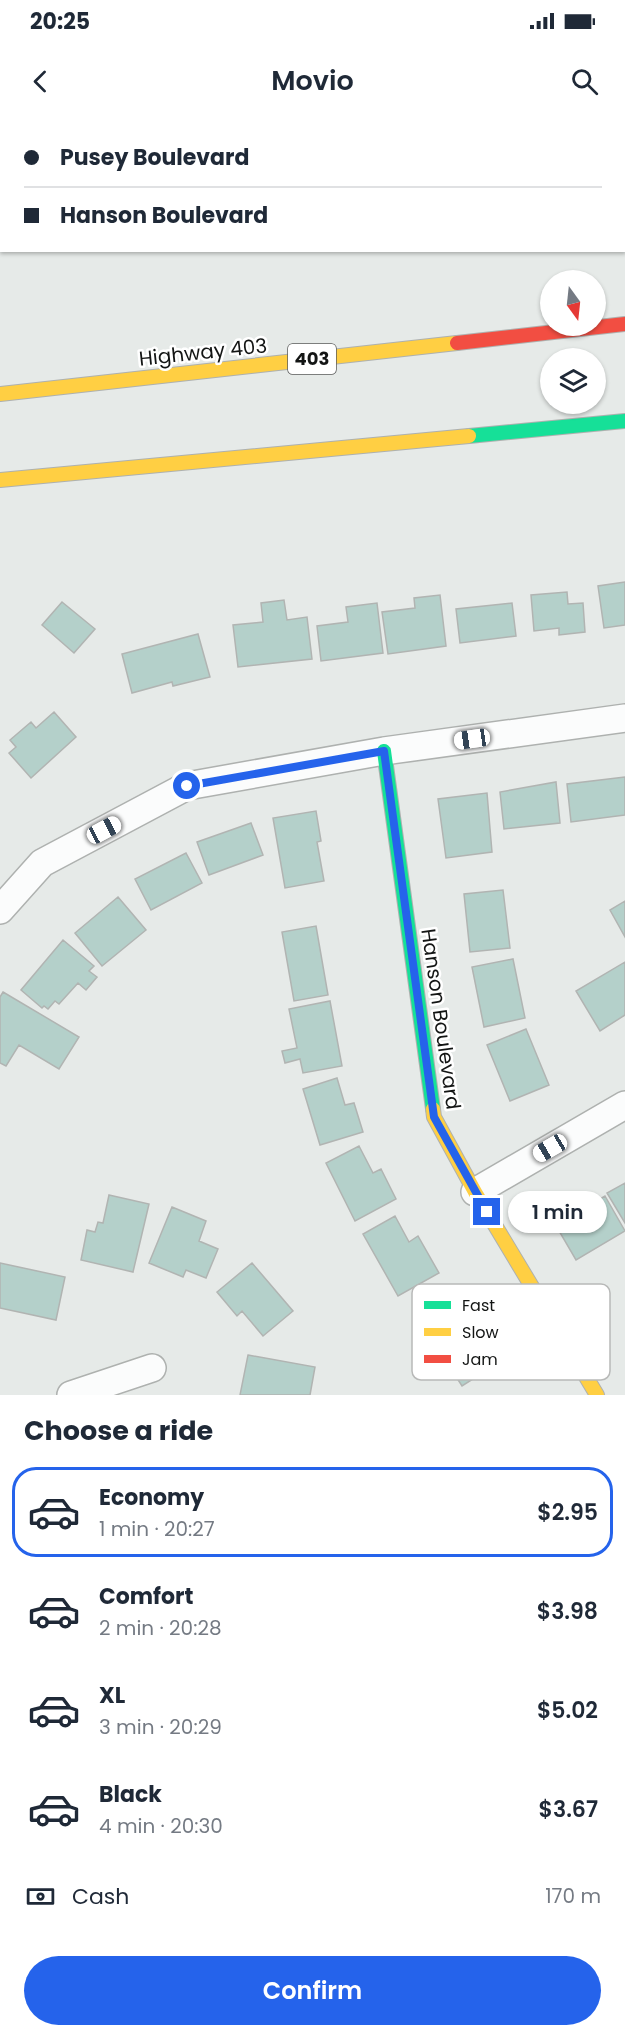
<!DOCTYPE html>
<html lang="en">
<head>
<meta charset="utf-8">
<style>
	body { margin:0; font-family:Poppins,sans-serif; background:#f2f2f3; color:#1f2937; height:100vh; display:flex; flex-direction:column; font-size:22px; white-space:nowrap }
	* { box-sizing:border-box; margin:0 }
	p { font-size:20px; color:#747a83 }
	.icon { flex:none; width:33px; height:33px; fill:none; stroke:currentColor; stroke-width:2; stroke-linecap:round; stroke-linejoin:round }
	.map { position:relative; height:1275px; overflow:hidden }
	.side { display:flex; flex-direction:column; background:#fff; flex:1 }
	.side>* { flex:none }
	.banner { position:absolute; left:0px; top:0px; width:626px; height:132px; box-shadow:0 2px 4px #0004; display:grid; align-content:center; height:132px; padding:0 24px; background:#fff }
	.needle { width:39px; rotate:165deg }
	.fabs { position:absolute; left:540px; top:150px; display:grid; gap:12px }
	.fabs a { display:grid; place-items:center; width:66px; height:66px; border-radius:50%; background:#fff; box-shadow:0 2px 4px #0004; font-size:30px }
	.end { position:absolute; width:27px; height:27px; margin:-14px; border:8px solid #2563eb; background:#fff; box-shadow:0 0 0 3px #fff }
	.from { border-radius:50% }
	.bubble { position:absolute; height:42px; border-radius:21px; background:#fff; box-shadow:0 2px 4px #0004; font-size:20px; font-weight:600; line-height:42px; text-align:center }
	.car { position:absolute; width:18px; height:36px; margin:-18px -9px; border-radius:8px; box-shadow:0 0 4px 2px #0007; background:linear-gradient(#fff 24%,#345 0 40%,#fff 0 76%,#345 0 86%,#fff 0) }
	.banner b { display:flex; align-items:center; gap:21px; height:57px; font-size:22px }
	.banner b+b { border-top:2px solid #e0e1e3 }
	.banner i { width:15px; height:15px; background:#1f2937 }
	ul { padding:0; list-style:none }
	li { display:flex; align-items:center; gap:18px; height:90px; margin:0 12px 9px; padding:0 12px; border:3px solid transparent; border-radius:24px }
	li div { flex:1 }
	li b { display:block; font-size:22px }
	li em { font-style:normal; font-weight:600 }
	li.current { border-color:#2563eb }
	li>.icon { width:54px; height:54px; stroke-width:1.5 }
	h2 { padding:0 24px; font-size:27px; line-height:72px }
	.pay { display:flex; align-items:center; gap:15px; height:66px; padding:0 24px; font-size:22px }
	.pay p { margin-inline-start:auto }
	.cta { display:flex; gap:12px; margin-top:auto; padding:12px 24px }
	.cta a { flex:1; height:69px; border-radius:36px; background:#2563eb; color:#fff; font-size:24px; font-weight:600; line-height:69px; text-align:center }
	.status { display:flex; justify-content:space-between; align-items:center; height:42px; padding:0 30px; background:#fff; direction:ltr }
	.status svg { height:16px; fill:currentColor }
	header { display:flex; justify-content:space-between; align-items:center; height:78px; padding:0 24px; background:#fff; font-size:27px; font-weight:600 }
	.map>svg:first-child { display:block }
	.building { fill:#b4d0ca; stroke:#b1b4b2; stroke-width:1.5 }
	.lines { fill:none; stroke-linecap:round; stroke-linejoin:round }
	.street-casing { stroke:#aeb1af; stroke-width:30 }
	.fast-casing { stroke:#aeb1af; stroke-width:16 }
	.slow-casing { stroke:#aeb1af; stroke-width:16 }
	.jam-casing { stroke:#aeb1af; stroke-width:16 }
	.street { stroke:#fbfcfc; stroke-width:27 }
	.fast { stroke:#16e098; stroke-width:14 }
	.slow { stroke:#ffcf43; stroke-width:14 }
	.jam { stroke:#f24e42; stroke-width:14 }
	.route { stroke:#2563eb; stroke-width:8 }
	.labels { text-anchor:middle; stroke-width:5; stroke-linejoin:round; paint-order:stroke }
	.shield { fill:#fff; stroke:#5a5b5a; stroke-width:1.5 }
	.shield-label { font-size:18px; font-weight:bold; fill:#131514 }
	.street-label { font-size:20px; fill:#131514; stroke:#fff }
	.key { fill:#fff; stroke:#b8b9b8; stroke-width:1.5 }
	.key-label { font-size:16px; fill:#131514 }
</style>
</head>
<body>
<div class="status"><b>20:25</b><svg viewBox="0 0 49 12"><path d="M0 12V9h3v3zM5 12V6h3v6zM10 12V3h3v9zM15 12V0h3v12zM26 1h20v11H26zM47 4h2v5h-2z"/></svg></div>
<header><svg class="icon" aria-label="back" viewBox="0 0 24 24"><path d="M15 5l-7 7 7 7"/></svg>Movio<svg class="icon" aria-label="search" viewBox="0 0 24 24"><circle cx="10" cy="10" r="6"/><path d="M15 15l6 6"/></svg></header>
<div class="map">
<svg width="625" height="1275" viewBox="0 0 625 1275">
	<rect width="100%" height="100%" fill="#e6eae8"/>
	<!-- building -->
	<path class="building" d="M 114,0 L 215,0 L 218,1 L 113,2 Z
		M 625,462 L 625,505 L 604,508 L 598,466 Z
		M 567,472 L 568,484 L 583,483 L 585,512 L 559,515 L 559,508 L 534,511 L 531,475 Z
		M 440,475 L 446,526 L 388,534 L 382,492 L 415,488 L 414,478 Z
		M 284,480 L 287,500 L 307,497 L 312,539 L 238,547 L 233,505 L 263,502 L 261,483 Z
		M 62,482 L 95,509 L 74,533 L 42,505 Z
		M 377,483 L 383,533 L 321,541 L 317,506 L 348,502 L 346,487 Z
		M 512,483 L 516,516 L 460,523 L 456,489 Z
		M 198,514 L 210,557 L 173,566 L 172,562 L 132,573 L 122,534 Z
		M 54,592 L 76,617 L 31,658 L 9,633 L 16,627 L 10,620 L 31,602 L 36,608 Z
		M 625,657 L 625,695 L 571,702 L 567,664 Z
		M 556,662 L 560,703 L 504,709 L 500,672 Z
		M 487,673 L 492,732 L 446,738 L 438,679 Z
		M 316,691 L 321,721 L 317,722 L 324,761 L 285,768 L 273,698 Z
		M 251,703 L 263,735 L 209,755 L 197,722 Z
		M 186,733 L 202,763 L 151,790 L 135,759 Z
		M 503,770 L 510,828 L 470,832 L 464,774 Z
		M 118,777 L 146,810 L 102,846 L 75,813 Z
		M 625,781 L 625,817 L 610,790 Z
		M 316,806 L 328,875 L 294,881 L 282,812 Z
		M 63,820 L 94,846 L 89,851 L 97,857 L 86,870 L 78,863 L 59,884 L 55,881 L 48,889 L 44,886 L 42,888 L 21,870 Z
		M 513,839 L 525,898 L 484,907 L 472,847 Z
		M 625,842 L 625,895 L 600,911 L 576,871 Z
		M 3,872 L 79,917 L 59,949 L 19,925 L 6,946 L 0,943 L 0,877 Z
		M 330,881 L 342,946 L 303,953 L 300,939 L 285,943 L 282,931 L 297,928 L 289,889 Z
		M 526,909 L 549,965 L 510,981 L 487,925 Z
		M 337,958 L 345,985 L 354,983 L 363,1012 L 320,1025 L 303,969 Z
		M 359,1026 L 373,1053 L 381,1049 L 396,1079 L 355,1101 L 326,1043 Z
		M 625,1063 L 625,1103 L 607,1073 Z
		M 109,1075 L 149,1084 L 133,1152 L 81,1140 L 87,1110 L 95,1112 L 98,1102 L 103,1103 Z
		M 605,1076 L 625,1111 L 576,1140 L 555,1104 Z
		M 172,1087 L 206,1101 L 199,1121 L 218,1129 L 206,1158 L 186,1150 L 183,1157 L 149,1143 Z
		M 395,1096 L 409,1122 L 418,1116 L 439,1153 L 398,1176 L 363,1114 Z
		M 0,1143 L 65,1157 L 56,1200 L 0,1188 Z
		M 252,1143 L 293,1191 L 263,1216 L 242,1191 L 237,1196 L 217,1172 Z
		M 457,1182 L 495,1245 L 462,1266 L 448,1244 L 445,1245 L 420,1204 Z
		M 248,1235 L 315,1247 L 310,1275 L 240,1275 Z"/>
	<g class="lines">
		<defs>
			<path id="street" d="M 0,790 L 42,743 L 187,666 L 384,631 L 625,598
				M 475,1072 L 625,985
				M 71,1275 L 152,1248"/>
			<path id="fast" d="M 469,316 L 625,301
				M 384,631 L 433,989"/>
			<path id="slow" d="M 0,274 L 457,223
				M 0,360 L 469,316
				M 433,989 L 434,997 L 475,1072 L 597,1275"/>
			<path id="jam" d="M 457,223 L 625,204"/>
		</defs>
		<!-- street casing -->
		<use href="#street" class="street-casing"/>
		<!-- fast casing -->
		<use href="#fast" class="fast-casing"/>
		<!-- slow casing -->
		<use href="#slow" class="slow-casing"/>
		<!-- jam casing -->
		<use href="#jam" class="jam-casing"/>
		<!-- street -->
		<use href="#street" class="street"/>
		<!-- fast -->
		<use href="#fast" class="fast"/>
		<!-- slow -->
		<use href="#slow" class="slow"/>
		<!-- jam -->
		<use href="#jam" class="jam"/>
	</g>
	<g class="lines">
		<!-- route -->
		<path class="route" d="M 187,666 L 384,631 L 434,997 L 487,1092"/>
	</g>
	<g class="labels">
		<!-- shield labels -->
		<rect class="shield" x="288" y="224" width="48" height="30" rx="4.5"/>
		<g class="shield-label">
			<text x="312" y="245">403</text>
		</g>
		<!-- street labels -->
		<g class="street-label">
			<text transform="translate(203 232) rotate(-6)" y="7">Highway 403</text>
			<text transform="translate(441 899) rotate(82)" y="7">Hanson Boulevard</text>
		</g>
	</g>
	<!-- legend -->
	<rect x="412" y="1164" width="198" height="96" rx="9" class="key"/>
	<rect x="424" y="1181" width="27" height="8" fill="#16e098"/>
	<rect x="424" y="1208" width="27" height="8" fill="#ffcf43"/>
	<rect x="424" y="1235" width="27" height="8" fill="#f24e42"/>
	<g class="key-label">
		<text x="462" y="1191">Fast</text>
		<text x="462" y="1218">Slow</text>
		<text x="462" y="1245">Jam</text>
	</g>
</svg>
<div class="fabs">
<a><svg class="needle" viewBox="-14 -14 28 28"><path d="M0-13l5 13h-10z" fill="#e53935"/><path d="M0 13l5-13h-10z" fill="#747a83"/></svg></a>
<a><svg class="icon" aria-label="layers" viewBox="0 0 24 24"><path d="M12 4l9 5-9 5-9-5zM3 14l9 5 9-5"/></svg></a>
</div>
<i class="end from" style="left:187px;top:666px"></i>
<i class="end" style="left:487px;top:1092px"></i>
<div class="bubble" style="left:508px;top:1071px;width:99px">1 min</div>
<i class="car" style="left:472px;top:619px;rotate:262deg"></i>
<i class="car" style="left:104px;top:710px;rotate:62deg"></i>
<i class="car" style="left:550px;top:1028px;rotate:240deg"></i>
<div class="banner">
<b><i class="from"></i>Pusey Boulevard</b>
<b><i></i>Hanson Boulevard</b>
</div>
</div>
<section class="side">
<h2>Choose a ride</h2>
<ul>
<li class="current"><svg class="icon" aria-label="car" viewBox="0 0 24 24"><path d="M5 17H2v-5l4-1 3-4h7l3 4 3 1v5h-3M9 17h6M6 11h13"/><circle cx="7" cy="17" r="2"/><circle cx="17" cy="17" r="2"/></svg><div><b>Economy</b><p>1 min · 20:27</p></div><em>$2.95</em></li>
<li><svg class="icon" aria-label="car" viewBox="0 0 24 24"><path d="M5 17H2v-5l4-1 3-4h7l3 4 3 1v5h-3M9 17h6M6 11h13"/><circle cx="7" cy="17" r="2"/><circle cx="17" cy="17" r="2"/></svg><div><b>Comfort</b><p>2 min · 20:28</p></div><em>$3.98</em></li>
<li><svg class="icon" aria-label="car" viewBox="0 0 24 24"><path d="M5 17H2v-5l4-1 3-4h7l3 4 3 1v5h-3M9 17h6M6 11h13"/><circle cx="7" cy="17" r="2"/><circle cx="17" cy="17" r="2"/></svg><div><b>XL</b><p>3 min · 20:29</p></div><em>$5.02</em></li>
<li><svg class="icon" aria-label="car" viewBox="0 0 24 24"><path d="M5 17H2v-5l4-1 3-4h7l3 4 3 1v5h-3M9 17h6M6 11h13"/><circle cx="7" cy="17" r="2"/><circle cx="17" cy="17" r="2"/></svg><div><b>Black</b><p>4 min · 20:30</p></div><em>$3.67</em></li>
</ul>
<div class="pay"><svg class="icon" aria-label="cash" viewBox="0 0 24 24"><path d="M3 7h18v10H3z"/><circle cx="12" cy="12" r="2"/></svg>Cash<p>170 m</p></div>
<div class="cta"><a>Confirm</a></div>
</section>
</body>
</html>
